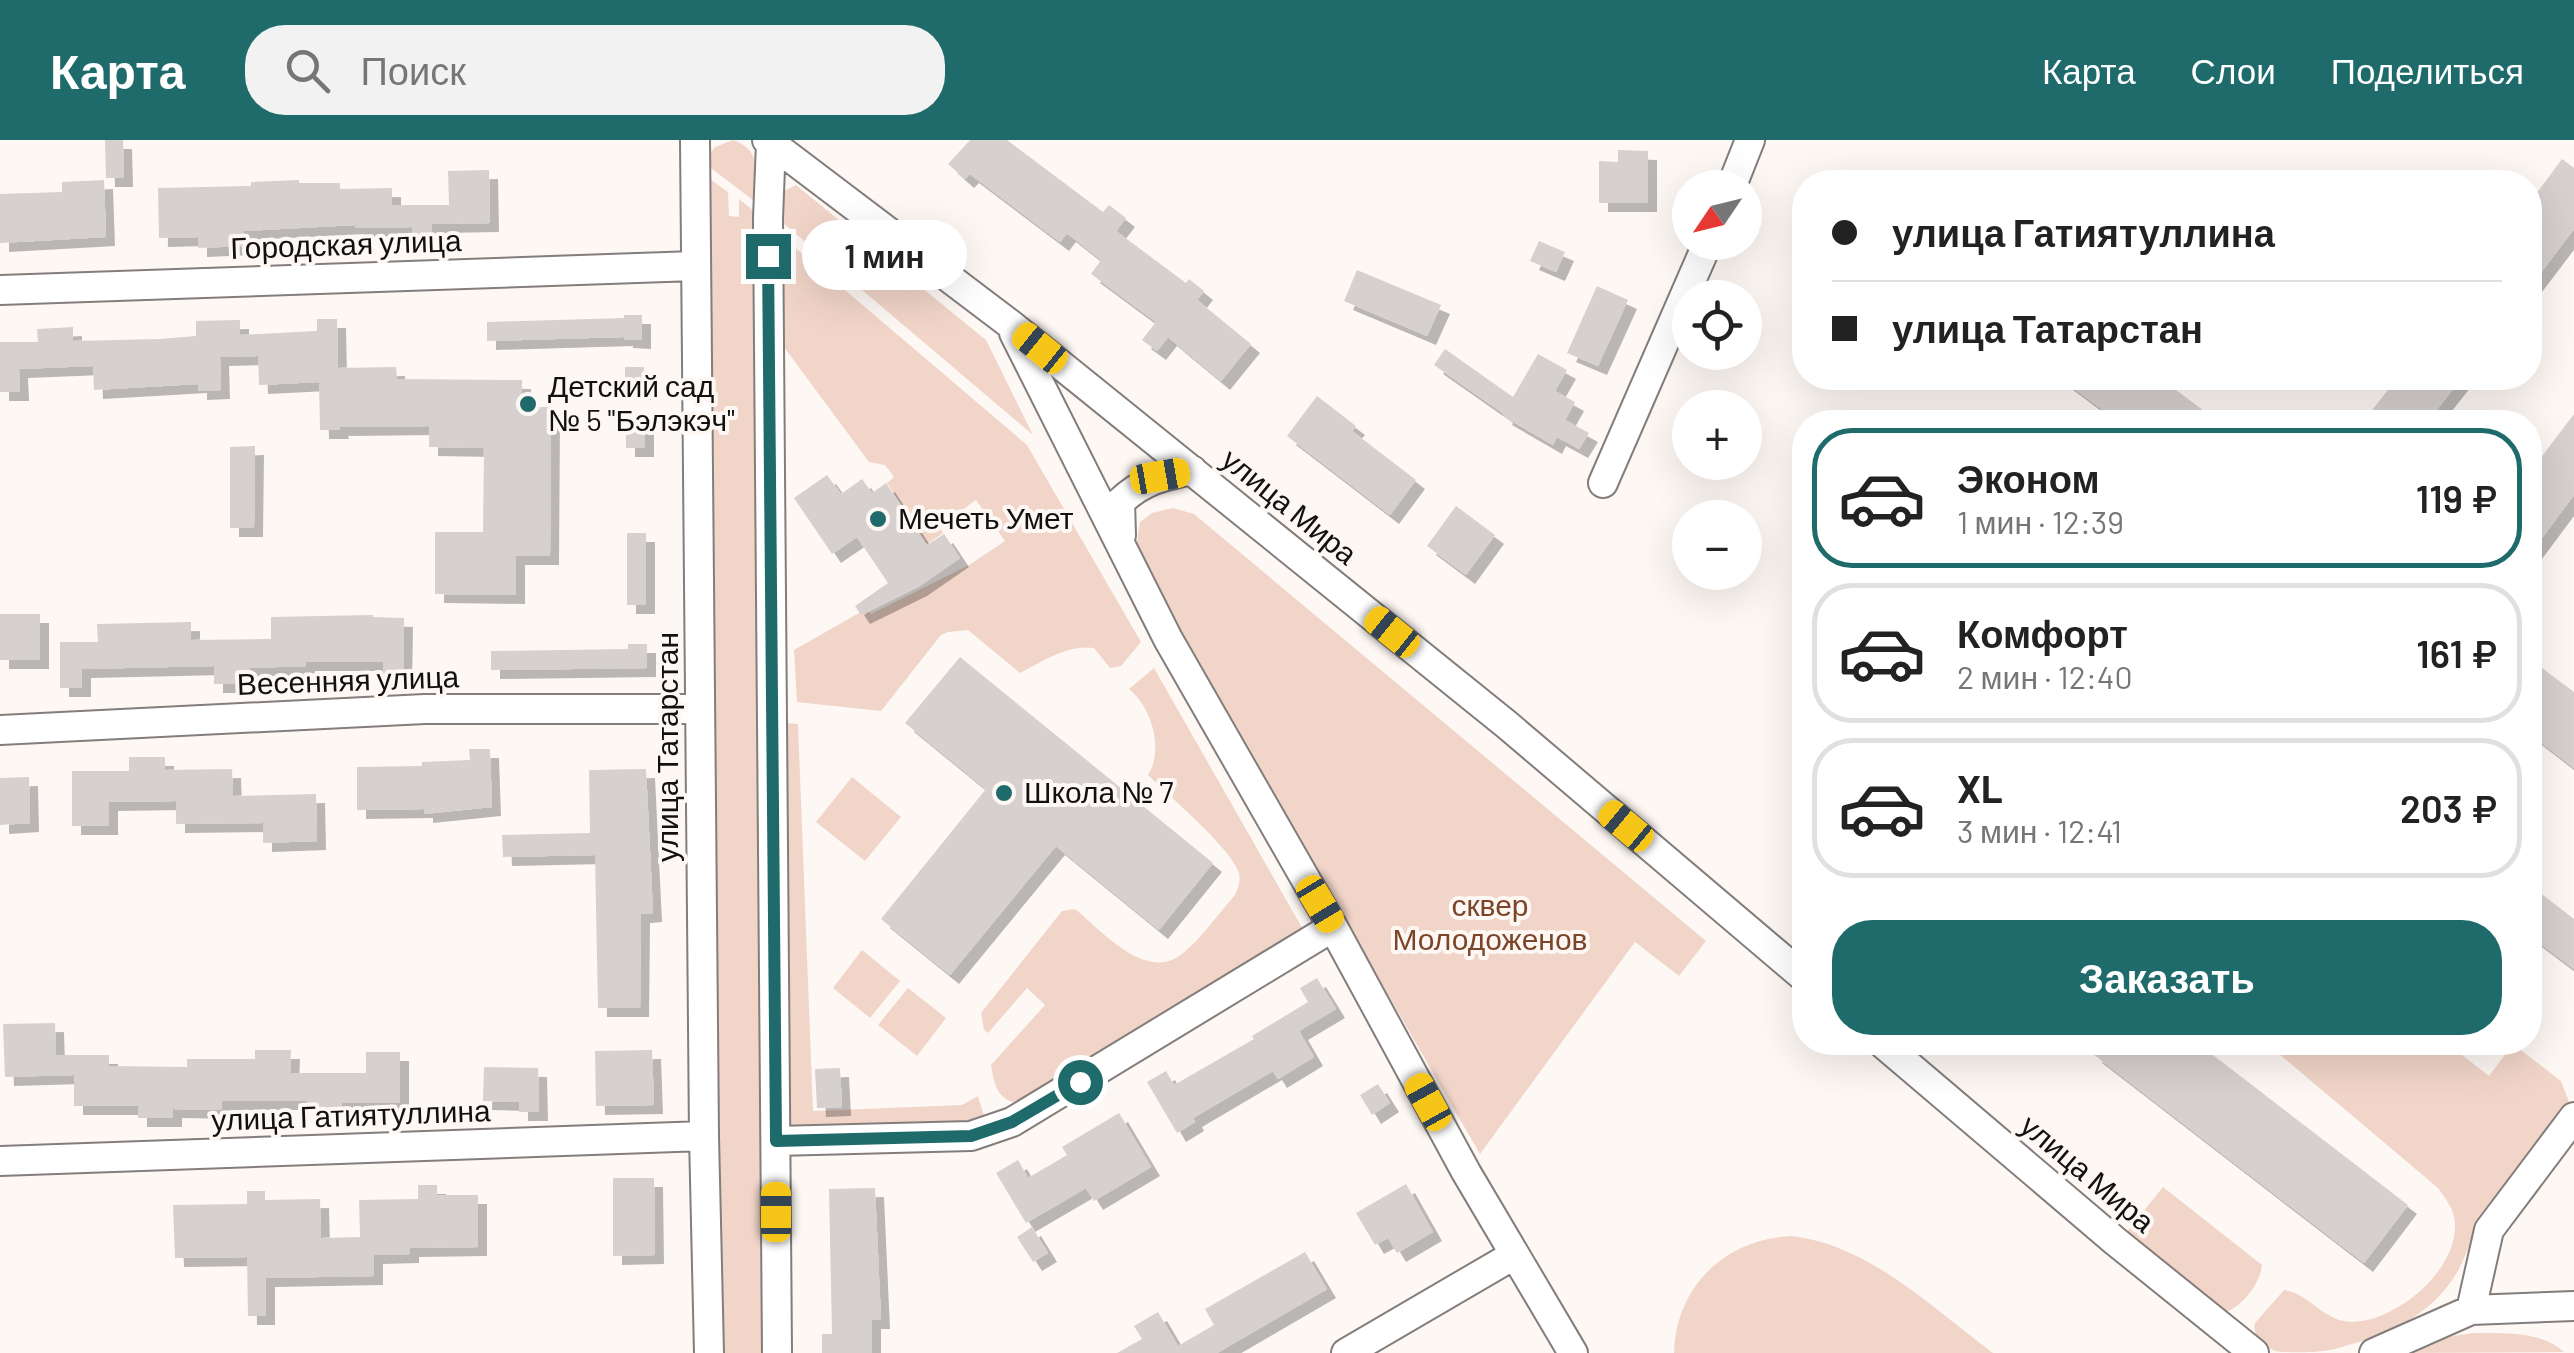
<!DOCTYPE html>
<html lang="ru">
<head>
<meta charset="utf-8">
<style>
	body { margin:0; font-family:Barlow,sans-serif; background:#f2f2f2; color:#222; height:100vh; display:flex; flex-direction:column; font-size:38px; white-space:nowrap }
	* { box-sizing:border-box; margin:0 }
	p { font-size:32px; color:#767676 }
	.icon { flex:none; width:55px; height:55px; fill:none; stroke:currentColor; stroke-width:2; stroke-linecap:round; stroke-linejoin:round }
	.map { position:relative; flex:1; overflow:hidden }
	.drawer { position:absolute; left:1792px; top:270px; width:750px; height:645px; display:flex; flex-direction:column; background:#fff; border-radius:40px; box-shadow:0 10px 40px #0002 }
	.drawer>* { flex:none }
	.hud { position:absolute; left:1792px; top:30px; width:750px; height:220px; border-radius:40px; box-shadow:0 10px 40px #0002; display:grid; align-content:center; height:220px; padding:0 40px; background:#fff }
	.needle { width:65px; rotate:235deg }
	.buttons { position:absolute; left:1672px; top:30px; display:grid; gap:20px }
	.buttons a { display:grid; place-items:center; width:90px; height:90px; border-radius:50%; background:#fff; box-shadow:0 10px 40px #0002; font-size:50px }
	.end { position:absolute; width:45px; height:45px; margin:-22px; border:12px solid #1f6b6c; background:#fff; box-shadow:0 0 0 5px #fff }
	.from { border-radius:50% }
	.bubble { position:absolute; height:70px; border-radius:35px; background:#fff; box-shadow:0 10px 40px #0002; font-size:32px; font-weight:600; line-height:70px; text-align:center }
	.car { position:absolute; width:30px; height:60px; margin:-30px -15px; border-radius:12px; box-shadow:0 0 8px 2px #0007; background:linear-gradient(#f5c518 24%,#345 0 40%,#f5c518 0 76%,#345 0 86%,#f5c518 0) }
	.hud b { display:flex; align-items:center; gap:35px; height:95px; font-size:38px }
	.hud b+b { border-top:2px solid #e0e0e0 }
	.hud i { width:25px; height:25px; background:#222 }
	ul { padding:18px 0 0; list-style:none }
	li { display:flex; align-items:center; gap:30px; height:140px; margin:0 20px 15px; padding:0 20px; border:5px solid #e0e0e0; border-radius:40px }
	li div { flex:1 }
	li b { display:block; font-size:38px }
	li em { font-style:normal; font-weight:600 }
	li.active { border-color:#1f6b6c }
	li>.icon { width:90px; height:90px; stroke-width:1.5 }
	.cta { display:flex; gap:20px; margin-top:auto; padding:20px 40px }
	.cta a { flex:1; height:115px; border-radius:40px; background:#1f6b6c; color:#fff; font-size:40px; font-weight:600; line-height:115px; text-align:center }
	header { display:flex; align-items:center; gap:60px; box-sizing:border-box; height:140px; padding:0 50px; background:#1f6b6c; color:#fff }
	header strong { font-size:48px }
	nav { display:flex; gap:55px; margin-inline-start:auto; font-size:35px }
	.search { width:700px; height:90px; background:#f2f2f2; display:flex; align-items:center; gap:25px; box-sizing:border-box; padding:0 35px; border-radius:40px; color:#767676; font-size:38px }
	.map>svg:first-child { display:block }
	.green { fill:#f1d5c8 }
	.building { fill:#d6d0ce; filter:url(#shadow) }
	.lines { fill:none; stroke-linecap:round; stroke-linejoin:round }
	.street-casing { stroke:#837d7b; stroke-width:32 }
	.street { stroke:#fff; stroke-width:28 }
	.route { stroke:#1f6b6c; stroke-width:12 }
	.poi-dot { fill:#1f6b6c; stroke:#fef8f5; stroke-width:4 }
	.labels { text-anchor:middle; stroke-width:8; stroke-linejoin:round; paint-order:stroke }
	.street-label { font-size:30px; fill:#131110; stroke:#fef8f5 }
	.poi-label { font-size:30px; fill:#131110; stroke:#fef8f5; text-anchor:start }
	.park-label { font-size:30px; fill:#7c4529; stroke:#fef8f5 }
</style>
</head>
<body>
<header>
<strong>Карта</strong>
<div class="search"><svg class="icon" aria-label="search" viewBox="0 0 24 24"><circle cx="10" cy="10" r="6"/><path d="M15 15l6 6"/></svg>Поиск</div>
<nav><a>Карта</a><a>Слои</a><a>Поделиться</a></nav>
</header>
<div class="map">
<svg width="2574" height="1213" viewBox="0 0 2574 1213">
	<defs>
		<filter id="shadow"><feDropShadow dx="9" dy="9" stdDeviation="0" flood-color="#0004"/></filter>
	</defs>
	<rect width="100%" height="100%" fill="#fef8f5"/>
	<!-- green -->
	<path class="green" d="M 733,0 C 763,10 757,37 758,64 L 703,22 L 715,7 Z
		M 700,32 L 728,52 L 729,76 L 739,77 L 739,59 L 760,76 L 772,1213 L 717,1213 Z
		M 796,45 L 986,200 L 1033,295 L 776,77 L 780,53 Z
		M 778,93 L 1027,305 L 1141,502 L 1121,526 L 1110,528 L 1094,508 C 1067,504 1042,522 1020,533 L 968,490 L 948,492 L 941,495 L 881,571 L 797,562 L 794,510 L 866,469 L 871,474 L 969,425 L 1005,401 L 976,360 L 939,387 L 943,393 L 916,412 L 899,397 L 915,386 L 887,343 L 894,337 L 885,325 L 869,322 L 775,195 Z
		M 1173,368 L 1194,374 L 1706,801 L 1679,836 L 1635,802 L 1480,1014 L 1143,431 L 1136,408 L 1140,382 L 1152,373 Z
		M 1154,528 L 1304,791 L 1016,963 C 996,958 994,943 991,925 L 1045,865 L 1027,848 L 988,893 L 984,890 L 981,873 L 1062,771 L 1075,769 C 1101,790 1146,843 1182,814 C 1201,799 1218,774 1235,755 C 1238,748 1241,741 1239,733 C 1231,708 1169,656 1148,635 C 1164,609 1152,568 1129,549 Z
		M 786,583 L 798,584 L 813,971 L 962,965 L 978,956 L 984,976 L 973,985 L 796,988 L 788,982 L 785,953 Z
		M 852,637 L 901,677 L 865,721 L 816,682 Z
		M 862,810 L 900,841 L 870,878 L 833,848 Z
		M 908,848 L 946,878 L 917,916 L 878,885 Z
		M 2266,903 L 2471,903 L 2462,915 L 2489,936 L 2510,908 L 2517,907 L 2561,941 L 2569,962 L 2565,972 C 2538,1008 2506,1043 2482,1081 C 2472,1096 2467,1113 2459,1129 C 2431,1178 2386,1195 2335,1209 C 2319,1213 2289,1213 2275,1211 C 2263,1205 2252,1197 2255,1183 L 2284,1150 C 2310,1154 2324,1182 2352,1182 C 2397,1181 2458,1130 2455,1083 C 2454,1069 2446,1059 2438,1048 Z
		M 2163,1047 L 2262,1125 C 2261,1142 2242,1167 2226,1172 L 2126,1093 Z
		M 1792,1096 C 1870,1105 1932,1168 1993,1213 L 1674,1213 C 1676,1145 1726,1099 1792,1096 Z
		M 2474,1193 C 2503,1193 2542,1191 2564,1212 L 2396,1213 L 2446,1197 Z"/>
	<!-- building -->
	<path class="building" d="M 105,0 L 123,0 L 124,38 L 106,38 Z
		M 970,0 L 1007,0 L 1103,72 L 1109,65 L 1126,78 L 1116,91 L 1186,143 L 1189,139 L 1204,151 L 1197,160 L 1251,204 L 1221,241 L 1168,197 L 1157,211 L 1142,200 L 1156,182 L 1091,134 L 1101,120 L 1067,93 L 1060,102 L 970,34 L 965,39 L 948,24 Z
		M 1618,10 L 1648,11 L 1648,63 L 1599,63 L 1599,21 L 1618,22 Z
		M 2562,19 L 2574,28 L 2574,89 L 2530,147 L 2530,62 Z
		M 489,30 L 490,83 L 432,84 L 431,100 L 412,100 L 412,87 L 355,88 L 355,85 L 244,91 L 244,106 L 198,108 L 198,97 L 159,98 L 158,48 L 251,46 L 251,42 L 299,40 L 299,43 L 340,43 L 340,49 L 392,48 L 392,65 L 449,65 L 448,31 Z
		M 104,40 L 106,97 L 0,103 L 0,54 L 62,52 L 62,42 Z
		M 1539,101 L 1565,112 L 1556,132 L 1530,121 Z
		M 1357,130 L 1441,165 L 1427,196 L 1344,161 Z
		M 1597,146 L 1628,160 L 1598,226 L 1567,213 Z
		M 624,175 L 642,175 L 642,200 L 624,199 L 624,197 L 487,201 L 487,182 L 624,178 Z
		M 317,179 L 337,179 L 338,228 L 396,227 L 397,239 L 522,240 L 522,267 L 551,267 L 550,416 L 516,416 L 516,455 L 435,454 L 435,392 L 483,392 L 484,308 L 429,307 L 429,286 L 339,287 L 340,290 L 320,290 L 319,242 L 259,245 L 258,216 L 220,217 L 221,250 L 198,251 L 198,244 L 94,250 L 93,226 L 19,229 L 20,252 L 0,252 L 0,202 L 38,202 L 37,189 L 73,187 L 73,201 L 160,199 L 196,196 L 196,181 L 240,180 L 240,195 L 317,191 Z
		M 1445,209 L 1513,257 L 1538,214 L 1567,230 L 1555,251 L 1575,262 L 1565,280 L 1589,293 L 1579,309 L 1557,297 L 1553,305 L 1503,276 L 1504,274 L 1434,225 Z
		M 625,227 L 644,227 L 644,251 L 625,251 Z
		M 2060,238 L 2160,238 L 2219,282 L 2119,282 Z
		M 2397,238 L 2462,238 L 2427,282 L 2363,282 Z
		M 1317,256 L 1356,286 L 1352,291 L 1416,340 L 1390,375 L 1287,296 Z
		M 2574,274 L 2574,355 L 2530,414 L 2530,332 Z
		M 626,283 L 645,283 L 645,308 L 626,308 Z
		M 255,306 L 254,388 L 230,388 L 230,307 Z
		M 827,335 L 841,354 L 862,339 L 872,353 L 886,343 L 927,405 L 944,394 L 960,418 L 918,447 L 861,475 L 855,466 L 888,443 L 857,397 L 832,414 L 794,358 Z
		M 1456,366 L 1495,395 L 1466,435 L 1427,406 Z
		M 627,393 L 646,393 L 646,465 L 627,465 Z
		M 0,474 L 40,474 L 40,520 L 0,520 Z
		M 373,475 L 373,477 L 404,478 L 403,539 L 383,538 L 383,522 L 306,522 L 306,526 L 250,528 L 250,544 L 214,544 L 214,526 L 82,529 L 82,548 L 60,548 L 60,502 L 98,502 L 97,484 L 191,482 L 191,500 L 271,499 L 271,477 Z
		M 628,504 L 647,504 L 647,528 L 491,530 L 491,511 L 628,509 Z
		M 960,517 L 1213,723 L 1159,790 L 1056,706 L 950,835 L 881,779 L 986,649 L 905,583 Z
		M 2530,519 L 2574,552 L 2574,628 L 2530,594 Z
		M 469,609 L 490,609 L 492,667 L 424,674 L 424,669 L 357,670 L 357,627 L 422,626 L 422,622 L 470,620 Z
		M 129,617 L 165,617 L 165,630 L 232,629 L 233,656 L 316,654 L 317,701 L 263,703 L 263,683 L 176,684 L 176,661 L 109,662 L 109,686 L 72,686 L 72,631 L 129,631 Z
		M 646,629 L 653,773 L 641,774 L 640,868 L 598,868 L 595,715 L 503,717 L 502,695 L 590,693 L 589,630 Z
		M 29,637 L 30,683 L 0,685 L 0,638 Z
		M 2530,745 L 2574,779 L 2574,829 L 2530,796 Z
		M 1317,838 L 1336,869 L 1299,891 L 1314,917 L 1278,939 L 1273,931 L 1193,978 L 1195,982 L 1177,993 L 1147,942 L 1166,931 L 1174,945 L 1254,899 L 1252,896 L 1308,862 L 1300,848 Z
		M 55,883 L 56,915 L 109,915 L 109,926 L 187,927 L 187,919 L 255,919 L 255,910 L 291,910 L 290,933 L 366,933 L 366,912 L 400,912 L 400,963 L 342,963 L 342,972 L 307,973 L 307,961 L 222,961 L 222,970 L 173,969 L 173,978 L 138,978 L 138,966 L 74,966 L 74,935 L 5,937 L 3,884 Z
		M 2102,902 L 2196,902 L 2408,1065 L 2364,1123 L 2093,914 Z
		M 652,910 L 654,965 L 596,966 L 595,911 Z
		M 484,927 L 538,928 L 539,972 L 519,972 L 519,962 L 483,961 Z
		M 840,928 L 842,967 L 817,968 L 815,929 Z
		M 1378,944 L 1390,963 L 1372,975 L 1360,955 Z
		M 1119,973 L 1151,1027 L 1094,1061 L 1086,1048 L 1026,1083 L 996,1033 L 1018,1020 L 1028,1038 L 1067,1015 L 1062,1007 Z
		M 613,1038 L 654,1038 L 655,1115 L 613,1116 Z
		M 1406,1044 L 1433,1092 L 1397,1113 L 1388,1098 L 1375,1105 L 1356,1073 Z
		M 418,1045 L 437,1045 L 437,1055 L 478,1055 L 478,1107 L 410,1108 L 410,1114 L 374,1115 L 374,1136 L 266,1138 L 266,1176 L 248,1176 L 247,1117 L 175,1118 L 173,1065 L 247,1064 L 247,1051 L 265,1051 L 265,1060 L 320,1059 L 321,1098 L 360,1097 L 359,1060 L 418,1059 Z
		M 875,1048 L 881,1180 L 872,1180 L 872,1213 L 822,1213 L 822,1194 L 832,1194 L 829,1049 Z
		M 1032,1087 L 1048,1113 L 1033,1122 L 1017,1097 Z
		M 1305,1112 L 1327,1149 L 1217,1213 L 1117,1213 L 1142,1199 L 1134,1186 L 1158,1172 L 1178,1206 L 1214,1185 L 1205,1169 Z"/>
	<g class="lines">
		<defs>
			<path id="street" d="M 695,0 L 704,996 L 709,1213
				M 767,0 L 1010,184 L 1506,584 L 1805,838
				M 771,3 L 768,78 L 777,1213
				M 1731,48 L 1750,0
				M 0,150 L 695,126
				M 1014,193 L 1168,499 L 1333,787 L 1466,1032 L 1573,1213
				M 1603,343 L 1708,102
				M 1121,395 L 1120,362 C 1142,341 1162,336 1192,330
				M 0,590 L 425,569 L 700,569
				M 1881,902 L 2115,1101 L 2254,1213
				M 776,1001 L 971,996 L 1012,982 L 1333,787
				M 0,1021 L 704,996
				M 2471,1170 L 2489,1090 L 2574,977
				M 1346,1213 L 1514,1115
				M 2374,1213 L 2471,1170 L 2574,1166"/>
		</defs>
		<!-- street casing -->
		<use href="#street" class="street-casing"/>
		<!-- street -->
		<use href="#street" class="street"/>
	</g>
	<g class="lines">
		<!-- route -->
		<path class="route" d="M 768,116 L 776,1001 L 971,996 L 1012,982 L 1080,942"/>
	</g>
	<!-- markers -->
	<g class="poi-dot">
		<circle cx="528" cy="264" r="10"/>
		<circle cx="878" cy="379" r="10"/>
		<circle cx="1004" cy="653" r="10"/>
	</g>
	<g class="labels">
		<!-- street labels -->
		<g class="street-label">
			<text transform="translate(346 105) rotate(-2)" y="10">Городская улица</text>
			<text transform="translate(1289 367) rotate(39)" y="10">улица Мира</text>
			<text transform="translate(348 541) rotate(-2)" y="10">Весенняя улица</text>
			<text transform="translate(668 607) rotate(-90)" y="10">улица Татарстан</text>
			<text transform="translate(351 976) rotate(-2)" y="10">улица Гатиятуллина</text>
			<text transform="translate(2087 1034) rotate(40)" y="10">улица Мира</text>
		</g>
		<!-- poi labels -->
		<g class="poi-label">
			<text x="548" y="257">Детский сад<tspan x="548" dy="34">№ 5 "Бэлэкэч"</tspan></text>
			<text x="898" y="389">Мечеть Умет</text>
			<text x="1024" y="663">Школа № 7</text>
		</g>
		<!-- park labels -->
		<g class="park-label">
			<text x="1490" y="776">сквер<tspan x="1490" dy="34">Молодоженов</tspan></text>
		</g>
	</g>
</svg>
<div class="buttons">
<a><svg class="needle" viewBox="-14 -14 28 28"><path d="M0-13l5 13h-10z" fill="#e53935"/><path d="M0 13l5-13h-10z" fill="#767676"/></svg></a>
<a><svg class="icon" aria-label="locate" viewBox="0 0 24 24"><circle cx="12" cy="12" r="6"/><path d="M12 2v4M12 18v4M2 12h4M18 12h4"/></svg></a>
<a>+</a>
<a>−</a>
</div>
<i class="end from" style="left:1080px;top:942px"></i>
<i class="end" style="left:768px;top:116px"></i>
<div class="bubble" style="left:802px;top:80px;width:165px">1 мин</div>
<i class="car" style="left:1040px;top:208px;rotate:309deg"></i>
<i class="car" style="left:1160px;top:336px;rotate:80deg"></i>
<i class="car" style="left:1392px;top:492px;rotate:309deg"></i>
<i class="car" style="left:1626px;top:686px;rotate:310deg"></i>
<i class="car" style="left:1320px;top:764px;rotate:149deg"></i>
<i class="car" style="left:1428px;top:962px;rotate:331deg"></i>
<i class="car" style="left:776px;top:1072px;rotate:0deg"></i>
<div class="hud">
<b><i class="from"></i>улица Гатиятуллина</b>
<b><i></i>улица Татарстан</b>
</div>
<section class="drawer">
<ul>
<li class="active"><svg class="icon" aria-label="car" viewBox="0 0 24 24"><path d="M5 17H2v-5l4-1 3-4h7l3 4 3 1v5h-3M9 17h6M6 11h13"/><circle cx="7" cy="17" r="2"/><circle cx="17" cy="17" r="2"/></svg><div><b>Эконом</b><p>1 мин · 12:39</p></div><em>119 ₽</em></li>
<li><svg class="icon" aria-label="car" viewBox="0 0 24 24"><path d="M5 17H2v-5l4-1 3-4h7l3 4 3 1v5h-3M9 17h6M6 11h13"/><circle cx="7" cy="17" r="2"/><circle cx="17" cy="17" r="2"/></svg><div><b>Комфорт</b><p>2 мин · 12:40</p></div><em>161 ₽</em></li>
<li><svg class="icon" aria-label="car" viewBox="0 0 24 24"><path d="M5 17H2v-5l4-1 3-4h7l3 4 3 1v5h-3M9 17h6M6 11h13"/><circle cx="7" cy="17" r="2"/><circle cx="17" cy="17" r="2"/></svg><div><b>XL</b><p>3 мин · 12:41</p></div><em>203 ₽</em></li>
</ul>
<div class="cta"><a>Заказать</a></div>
</section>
</div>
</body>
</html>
